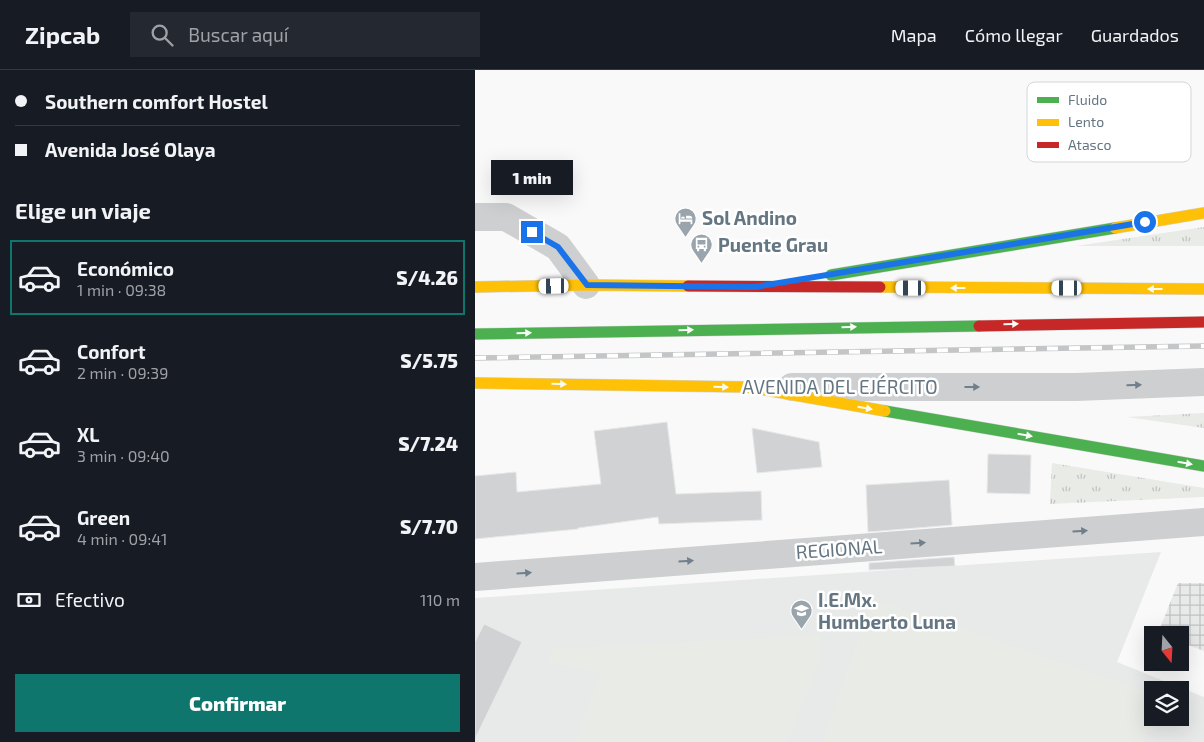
<!DOCTYPE html>
<html lang="es">
<head>
<meta charset="utf-8">
<style>
	body { margin:0; font-family:"Exo 2",sans-serif; background:#242831; color:#f1f3f6; height:100vh; display:flex; flex-direction:column; font-size:19px; white-space:nowrap }
	* { box-sizing:border-box; margin:0 }
	p { font-size:16px; color:#9ea1a6 }
	.icon { flex:none; width:28px; height:28px; fill:none; stroke:currentColor; stroke-width:2; stroke-linecap:round; stroke-linejoin:round }
	.map { position:relative; flex:1; overflow:hidden }
	.drawer { display:flex; flex-direction:column; background:#171b24; width:475px }
	.drawer>* { flex:none }
	.guide { display:grid; align-content:center; height:110px; padding:0 15px; background:#171b24 }
	.needle { width:32px; rotate:162deg }
	.tools { position:absolute; left:669px; top:556px; display:grid; gap:10px }
	.tools a { display:grid; place-items:center; width:45px; height:45px; border-radius:0px; background:#171b24; box-shadow:0 5px 20px #0002; font-size:25px }
	.end { position:absolute; width:22px; height:22px; margin:-11px; border:6px solid #1a73e8; background:#fff; box-shadow:0 0 0 2px #fff }
	.from { border-radius:50% }
	.bubble { position:absolute; height:35px; border-radius:0px; background:#171b24; box-shadow:0 5px 20px #0002; font-size:16px; font-weight:800; line-height:35px; text-align:center }
	.car { position:absolute; width:15px; height:30px; margin:-15px -8px; border-radius:6px; box-shadow:0 0 4px 1px #0007; background:linear-gradient(#fff 24%,#345 0 40%,#fff 0 76%,#345 0 86%,#fff 0) }
	.guide b { display:flex; align-items:center; gap:18px; height:48px; font-size:19px }
	.guide b+b { border-top:1px solid #363941 }
	.guide i { width:12px; height:12px; background:#f1f3f6 }
	ul { padding:0; list-style:none }
	li { display:flex; align-items:center; gap:15px; height:75px; margin:0 10px 8px; padding:0 5px; border:2px solid transparent; border-radius:0px }
	li div { flex:1 }
	li b { display:block; font-size:19px }
	li em { font-style:normal; font-weight:800 }
	li.active { border-color:#0f766e }
	li>.icon { width:45px; height:45px; stroke-width:1.5 }
	h2 { padding:0 15px; font-size:22px; line-height:60px }
	.pay { display:flex; align-items:center; gap:12px; height:55px; padding:0 15px; font-size:19px }
	.pay p { margin-inline-start:auto }
	.action { display:flex; gap:10px; margin-top:auto; padding:10px 15px }
	.action a { flex:1; height:58px; border-radius:0px; background:#0f766e; color:#fff; font-size:20px; font-weight:800; line-height:58px; text-align:center }
	header { display:flex; align-items:center; gap:30px; box-sizing:border-box; height:70px; padding:0 25px; background:#171b24; border-bottom:1px solid #363941 }
	header strong { font-size:24px }
	nav { display:flex; gap:28px; margin-inline-start:auto; font-size:18px }
	.search { width:350px; height:45px; background:#242831; display:flex; align-items:center; gap:12px; box-sizing:border-box; padding:0 18px; border-radius:0px; color:#9ea1a6; font-size:19px }
	main { display:flex; flex:1; min-height:0 }
	.map>svg:first-child { display:block }
	.built { fill:#e8e9e9; fill-rule:evenodd }
	.industrial { fill:url(#industrial-grid) }
	.grass { fill:url(#grass-tufts) }
	.garden { fill:#e8ebe6 }
	.building { fill:#d0d2d3; stroke:#e8e8e8 }
	.lines { fill:none; stroke-linecap:round; stroke-linejoin:round }
	.fast-casing { stroke:#d5d6d7; stroke-width:12 }
	.slow-casing { stroke:#d5d6d7; stroke-width:12 }
	.jam-casing { stroke:#d5d6d7; stroke-width:12 }
	.street { stroke:#cecfd0; stroke-width:28 }
	.fast { stroke:#4caf50; stroke-width:11 }
	.slow { stroke:#ffc107; stroke-width:11 }
	.jam { stroke:#c62828; stroke-width:11 }
	.rail-casing { stroke:#c3c5c6; stroke-width:5.5 }
	.rail { stroke:#fff; stroke-width:4; stroke-dasharray:11; stroke-linecap:butt }
	.oneway { fill:#f6fbf6 }
	.oneway2 { fill:#707f8b }
	.route { stroke:#1a73e8; stroke-width:6 }
	.labels { text-anchor:middle; stroke-width:5; stroke-linejoin:round; paint-order:stroke }
	.poi-label { font-size:19px; font-weight:bold; fill:#657683; stroke:#fff; text-anchor:start }
	.street-label { font-size:19px; fill:#657683; stroke:#fff }
	.key { fill:#fff; stroke:#d1d6da; stroke-width:1 }
	.key-label { font-size:14px; fill:#657683 }
</style>
</head>
<body>
<header>
<strong>Zipcab</strong>
<div class="search"><svg class="icon" aria-label="search" viewBox="0 0 24 24"><circle cx="10" cy="10" r="6"/><path d="M15 15l6 6"/></svg>Buscar aquí</div>
<nav><a>Mapa</a><a>Cómo llegar</a><a>Guardados</a></nav>
</header>
<main>
<section class="drawer">
<div class="guide">
<b><i class="from"></i>Southern comfort Hostel</b>
<b><i></i>Avenida José Olaya</b>
</div>
<h2>Elige un viaje</h2>
<ul>
<li class="active"><svg class="icon" aria-label="car" viewBox="0 0 24 24"><path d="M5 17H2v-5l4-1 3-4h7l3 4 3 1v5h-3M9 17h6M6 11h13"/><circle cx="7" cy="17" r="2"/><circle cx="17" cy="17" r="2"/></svg><div><b>Económico</b><p>1 min · 09:38</p></div><em>S/4.26</em></li>
<li><svg class="icon" aria-label="car" viewBox="0 0 24 24"><path d="M5 17H2v-5l4-1 3-4h7l3 4 3 1v5h-3M9 17h6M6 11h13"/><circle cx="7" cy="17" r="2"/><circle cx="17" cy="17" r="2"/></svg><div><b>Confort</b><p>2 min · 09:39</p></div><em>S/5.75</em></li>
<li><svg class="icon" aria-label="car" viewBox="0 0 24 24"><path d="M5 17H2v-5l4-1 3-4h7l3 4 3 1v5h-3M9 17h6M6 11h13"/><circle cx="7" cy="17" r="2"/><circle cx="17" cy="17" r="2"/></svg><div><b>XL</b><p>3 min · 09:40</p></div><em>S/7.24</em></li>
<li><svg class="icon" aria-label="car" viewBox="0 0 24 24"><path d="M5 17H2v-5l4-1 3-4h7l3 4 3 1v5h-3M9 17h6M6 11h13"/><circle cx="7" cy="17" r="2"/><circle cx="17" cy="17" r="2"/></svg><div><b>Green</b><p>4 min · 09:41</p></div><em>S/7.70</em></li>
</ul>
<div class="pay"><svg class="icon" aria-label="cash" viewBox="0 0 24 24"><path d="M3 7h18v10H3z"/><circle cx="12" cy="12" r="2"/></svg>Efectivo<p>110 m</p></div>
<div class="action"><a>Confirmar</a></div>
</section>
<div class="map">
<svg width="729" height="672" viewBox="0 0 729 672">
	<defs>
		<pattern id="industrial-grid" width="8" height="8" patternUnits="userSpaceOnUse" patternTransform="scale(1.25)"><rect width="8" height="8" fill="#e8e9e9"/><path d="M0 4h8M4 0v8" fill="none" stroke="#c0c1c2"/></pattern>
		<pattern id="grass-tufts" width="24" height="20" patternUnits="userSpaceOnUse" patternTransform="scale(1.25)"><rect width="24" height="20" fill="#e8ebe6"/><path d="M3 7l-1-3M5 7V3M7 7l1-3M15 17l-1-3M17 17v-4M19 17l1-3" fill="none" stroke="#c0c3c0"/></pattern>
	</defs>
	<rect width="100%" height="100%" fill="#f9f9f9"/>
	<!-- built -->
	<path class="built" d="M 686,482 L 642,592 L 729,627 L 729,672 L 0,672 L 0,528 ZM 678,620 L 705,620 L 705,648 L 678,648 Z"/>
	<!-- industrial -->
	<path class="industrial" d="M 703,513 L 729,513 L 729,581 L 705,572 L 705,565 L 688,565 L 683,563 Z"/>
	<!-- grass -->
	<path class="grass" d="M 729,157 L 729,176 L 601,176 Z
		M 729,343 L 729,358 L 652,347 Z
		M 577,393 L 729,418 L 729,427 L 575,434 Z"/>
	<!-- garden -->
	<path class="garden" d="M 398,529 L 677,623 L 679,648 L 668,672 L 347,672 Z
		M 345,565 L 347,584 L 313,672 L 99,672 L 126,603 L 73,593 L 78,578 Z"/>
	<!-- building -->
	<path class="building" d="M 192,352 L 201,424 L 286,421 L 287,450 L 184,454 L 183,447 L 103,458 L 103,459 L 0,469 L 0,406 L 41,402 L 42,422 L 126,414 L 119,361 Z
		M 277,358 L 344,372 L 347,397 L 282,403 Z
		M 513,384 L 556,385 L 555,424 L 512,423 Z
		M 474,410 L 477,455 L 393,462 L 391,415 Z
		M 479,487 L 480,496 L 394,500 L 394,493 Z
		M 9,554 L 47,572 L 0,669 L 0,572 Z"/>
	<g class="lines">
		<defs>
			<path id="fast" d="M 356,205 L 640,158
				M 0,264 L 504,256
				M 410,341 L 729,396"/>
			<path id="slow" d="M 640,158 L 729,143
				M 0,217 L 111,215 L 213,216
				M 405,217 L 729,219
				M 0,313 L 273,317 L 410,341"/>
			<path id="jam" d="M 213,216 L 405,217
				M 504,256 L 729,252"/>
		</defs>
		<!-- fast casing -->
		<use href="#fast" class="fast-casing"/>
		<!-- slow casing -->
		<use href="#slow" class="slow-casing"/>
		<!-- jam casing -->
		<use href="#jam" class="jam-casing"/>
		<!-- street -->
		<path class="street" d="M 0,147 L 31,147 L 83,177 L 111,215
			M 317,317 L 601,317 L 729,312
			M 0,507 L 729,452"/>
		<!-- fast -->
		<use href="#fast" class="fast"/>
		<!-- slow -->
		<use href="#slow" class="slow"/>
		<!-- jam -->
		<use href="#jam" class="jam"/>
		<defs>
			<path id="rail" d="M 0,288 L 729,276"/>
		</defs>
		<!-- rail casing -->
		<use href="#rail" class="rail-casing"/>
		<!-- rail -->
		<use href="#rail" class="rail"/>
	</g>
	<!-- one-way arrows -->
	<defs><path id="oneway-solid" d="M-6-.8H1V-3.2L6.5 0L1 3.2V.8H-6Z" transform="scale(1.25)"/></defs>
	<g class="oneway">
		<use href="#oneway-solid" transform="translate(483 218) rotate(-180)"/>
		<use href="#oneway-solid" transform="translate(680 219) rotate(-180)"/>
		<use href="#oneway-solid" transform="translate(536 254) rotate(-1)"/>
		<use href="#oneway-solid" transform="translate(374 257) rotate(-1)"/>
		<use href="#oneway-solid" transform="translate(211 260) rotate(-1)"/>
		<use href="#oneway-solid" transform="translate(49 263) rotate(-1)"/>
		<use href="#oneway-solid" transform="translate(84 314) rotate(1)"/>
		<use href="#oneway-solid" transform="translate(246 317) rotate(1)"/>
		<use href="#oneway-solid" transform="translate(390 338) rotate(10)"/>
		<use href="#oneway-solid" transform="translate(550 365) rotate(10)"/>
		<use href="#oneway-solid" transform="translate(710 393) rotate(10)"/>
	</g>
	<g class="oneway2">
		<use href="#oneway-solid" transform="translate(659 315) rotate(-2)"/>
		<use href="#oneway-solid" transform="translate(497 317)"/>
		<use href="#oneway-solid" transform="translate(605 461) rotate(-4)"/>
		<use href="#oneway-solid" transform="translate(443 473) rotate(-4)"/>
		<use href="#oneway-solid" transform="translate(211 491) rotate(-4)"/>
		<use href="#oneway-solid" transform="translate(49 503) rotate(-4)"/>
	</g>
	<g class="lines">
		<!-- route -->
		<path class="route" d="M 57,162 L 83,177 L 112,215 L 280,217 L 670,152"/>
	</g>
	<!-- icons -->
	<defs>
		<symbol id="hotel-pin" viewBox="-11 -11 22 30"><path d="M0 17L-7.5 6A9.5 9.5 0 1 1 7.5 6Z" fill="#99a4ac" stroke="#fff"/><path d="M-6-4.5h1.5V1H6V5H4.5V3h-9V5H-6ZM-4 0a1.8 1.8 0 1 1 3.6 0ZM.5 0V-2.5h3Q6-2.5 6 0Z" fill="#fff"/></symbol>
		<symbol id="bus-pin" viewBox="-11 -11 22 30"><path d="M0 17L-7.5 6A9.5 9.5 0 1 1 7.5 6Z" fill="#99a4ac" stroke="#fff"/><path d="M-5-6H5V4H4V6H2V4H-2V6H-4V4H-5ZM-3.5-4V0h7V-4ZM-3.5 1.2v1.5H-2V1.2ZM2 1.2v1.5H3.5V1.2Z" fill="#fff"/></symbol>
		<symbol id="school-pin" viewBox="-11 -11 22 30"><path d="M0 17L-7.5 6A9.5 9.5 0 1 1 7.5 6Z" fill="#99a4ac" stroke="#fff"/><path d="M0-5L7-2L0 1L-7-2ZM-4 1L0 2.5L4 1V4Q0 6-4 4Z" fill="#fff"/></symbol>
	</defs>
	<g fill-rule="evenodd">
		<use href="#hotel-pin" x="198" y="136" width="25" height="34"/>
		<use href="#bus-pin" x="214" y="162" width="25" height="34"/>
		<use href="#school-pin" x="314" y="528" width="25" height="34"/>
	</g>
	<g class="labels">
		<!-- poi labels -->
		<g class="poi-label">
			<text x="227" y="155">Sol Andino</text>
			<text x="243" y="182">Puente Grau</text>
			<text x="343" y="537">I.E.Mx.<tspan x="343" dy="22">Humberto Luna</tspan></text>
		</g>
		<!-- street labels -->
		<g class="street-label">
			<text x="365" y="324">AVENIDA DEL EJÉRCITO</text>
			<text transform="translate(364 479) rotate(-4)" y="7">REGIONAL</text>
		</g>
	</g>
	<!-- legend -->
	<rect x="552" y="12" width="164" height="80" rx="8" class="key"/>
	<rect x="562" y="27" width="22" height="6" fill="#4caf50"/>
	<rect x="562" y="49" width="22" height="7" fill="#ffc107"/>
	<rect x="562" y="72" width="22" height="6" fill="#c62828"/>
	<g class="key-label">
		<text x="593" y="35">Fluido</text>
		<text x="593" y="57">Lento</text>
		<text x="593" y="80">Atasco</text>
	</g>
</svg>
<div class="tools">
<a><svg class="needle" viewBox="-14 -14 28 28"><path d="M0-13l5 13h-10z" fill="#e53935"/><path d="M0 13l5-13h-10z" fill="#9ea1a6"/></svg></a>
<a><svg class="icon" aria-label="layers" viewBox="0 0 24 24"><path d="M12 4l9 5-9 5-9-5zM3 14l9 5 9-5"/></svg></a>
</div>
<i class="end from" style="left:670px;top:152px"></i>
<i class="end" style="left:57px;top:162px"></i>
<div class="bubble" style="left:16px;top:90px;width:82px">1 min</div>
<i class="car" style="left:79px;top:216px;rotate:269deg"></i>
<i class="car" style="left:436px;top:218px;rotate:270deg"></i>
<i class="car" style="left:592px;top:218px;rotate:270deg"></i>
</div>
</main>
</body>
</html>
